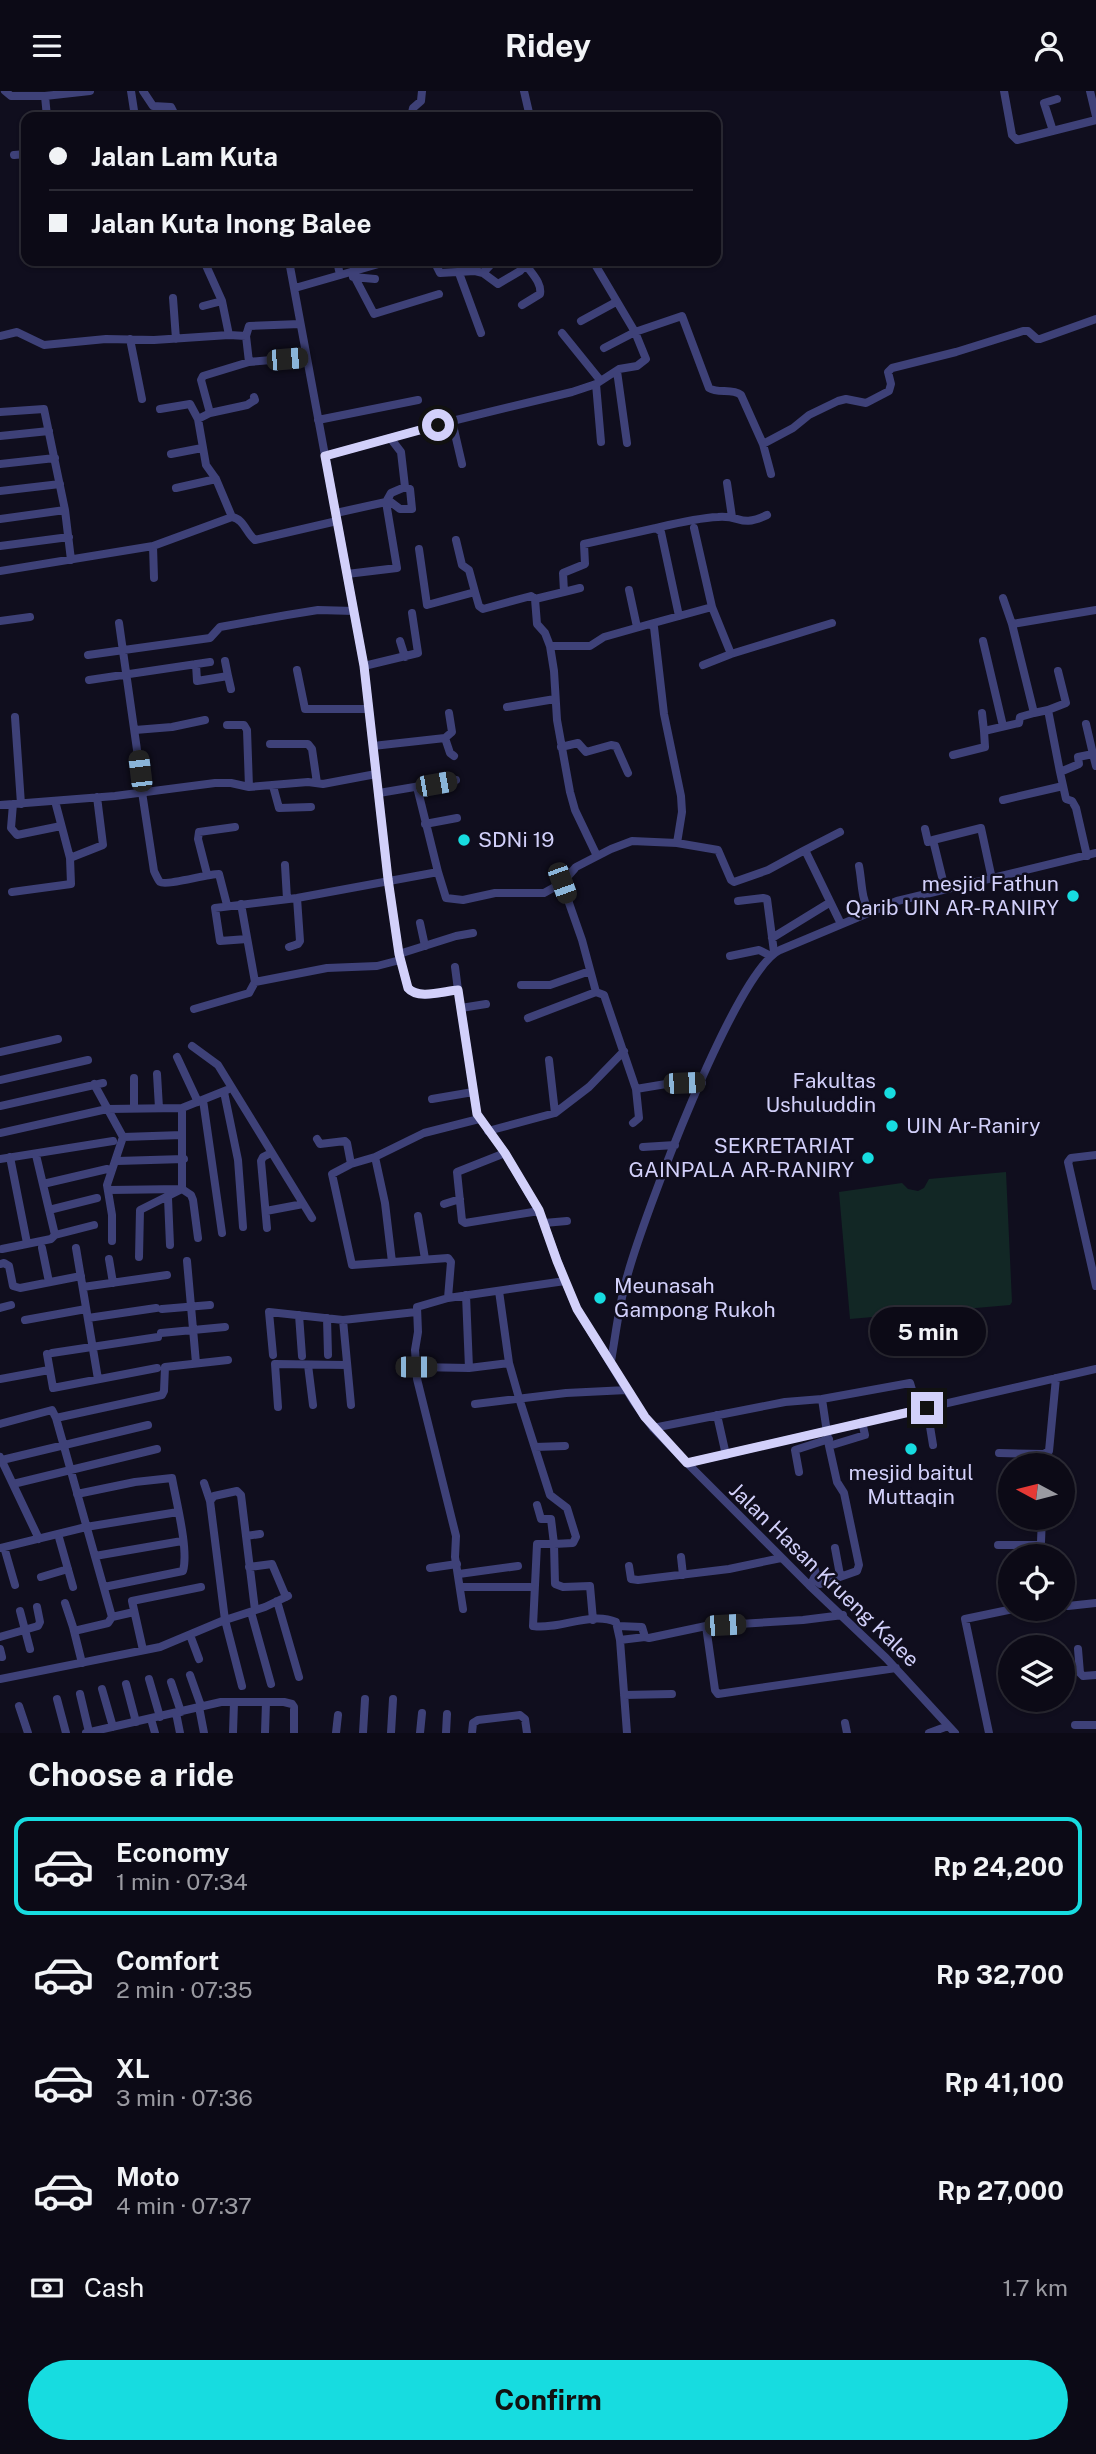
<!DOCTYPE html>
<html lang="en">
<head>
<meta charset="utf-8">
<style>
	body { margin:0; font-family:"Public Sans",sans-serif; background:#15131f; color:#f1f3f6; height:100vh; display:flex; flex-direction:column; font-size:26px; white-space:nowrap }
	* { box-sizing:border-box; margin:0 }
	p { font-size:23px; color:#9a9aa1 }
	.icon { flex:none; width:38px; height:38px; fill:none; stroke:currentColor; stroke-width:2; stroke-linecap:round; stroke-linejoin:round }
	.map { position:relative; height:1642px; overflow:hidden }
	.details { display:flex; flex-direction:column; background:#0c0a16; flex:1 }
	.details>* { flex:none }
	.banner { position:absolute; left:21px; top:21px; width:700px; height:154px; border-radius:14px; box-shadow:0 2px 5px #0004,0 0 0 2px #2c2b35; display:grid; align-content:center; height:154px; padding:0 28px; background:#0c0a16 }
	.needle { width:46px; rotate:277deg }
	.controls { position:absolute; left:998px; top:1362px; display:grid; gap:14px }
	.controls a { display:grid; place-items:center; width:77px; height:77px; border-radius:50%; background:#0c0a16; box-shadow:0 2px 5px #0004,0 0 0 2px #2c2b35; font-size:35px }
	.end { position:absolute; width:32px; height:32px; margin:-16px; border:9px solid #d2d0fa; background:#111; box-shadow:0 0 0 4px #111 }
	.from { border-radius:50% }
	.bubble { position:absolute; height:49px; border-radius:24px; background:#0c0a16; box-shadow:0 2px 5px #0004,0 0 0 2px #2c2b35; font-size:23px; font-weight:700; line-height:49px; text-align:center }
	.car { position:absolute; width:21px; height:42px; margin:-21px -10px; border-radius:9px; box-shadow:0 0 5px 2px #0007; background:linear-gradient(#222 24%,#8ab4d8 0 40%,#222 0 76%,#8ab4d8 0 86%,#222 0) }
	.banner b { display:flex; align-items:center; gap:24px; height:66px; font-size:26px }
	.banner b+b { border-top:2px solid #2c2b35 }
	.banner i { width:18px; height:18px; background:#f1f3f6 }
	ul { padding:0; list-style:none }
	li { display:flex; align-items:center; gap:21px; height:98px; margin:0 14px 10px; padding:0 14px; border:4px solid transparent; border-radius:14px }
	li div { flex:1 }
	li b { display:block; font-size:26px }
	li em { font-style:normal; font-weight:700 }
	li.on { border-color:#17dce0 }
	li>.icon { width:63px; height:63px; stroke-width:1.5 }
	h2 { padding:0 28px; font-size:32px; line-height:84px }
	.pay { display:flex; align-items:center; gap:18px; height:77px; padding:0 28px; font-size:26px }
	.pay p { margin-inline-start:auto }
	.action { display:flex; gap:14px; margin-top:auto; padding:14px 28px }
	.action a { flex:1; height:80px; border-radius:42px; background:#17dce0; color:#111; font-size:28px; font-weight:700; line-height:80px; text-align:center }
	header { display:flex; justify-content:space-between; align-items:center; height:91px; padding:0 28px; background:#0c0a16; font-size:32px; font-weight:700 }
	.map>svg:first-child { display:block }
	.green { fill:#122725 }
	.lines { fill:none; stroke-linecap:round; stroke-linejoin:round }
	.minor { stroke:#3e4178; stroke-width:8 }
	.route { stroke:#d2d0fa; stroke-width:9 }
	.poi-dot { fill:#17dce0; stroke:#100e1e; stroke-width:2.5 }
	.labels { text-anchor:middle; stroke-width:5; stroke-linejoin:round; paint-order:stroke }
	.poi-label { font-size:21px; fill:#d2d0fa; stroke:#100e1e; text-anchor:start }
	.street-label { font-size:21px; fill:#d2d0fa; stroke:#100e1e }
</style>
</head>
<body>
<header><svg class="icon" aria-label="menu" viewBox="0 0 24 24"><path d="M4 6h16M4 12h16M4 18h16"/></svg>Ridey<svg class="icon" aria-label="person" viewBox="0 0 24 24"><circle cx="12" cy="8" r="4"/><path d="M4 21q1-7 8-7t8 7"/></svg></header>
<div class="map">
<svg width="1096" height="1642" viewBox="0 0 1096 1642">
	<rect width="100%" height="100%" fill="#100e1e"/>
	<!-- green -->
	<path class="green" d="M 1006,1081 L 1012,1211 L 1010,1214 L 850,1228 L 839,1101 L 902,1092 L 908,1098 L 918,1100 L 924,1097 L 929,1088 Z"/>
	<g class="lines">
		<!-- minor -->
		<path class="minor" d="M 5,0 L 11,5 L 45,5 L 90,0
			M 131,0 L 135,26
			M 143,0 L 153,15 L 171,16 L 176,26
			M 524,0 L 530,26
			M 1004,0 L 1012,44 L 1017,49 L 1096,29
			M 1090,0 L 1096,25
			M 45,5 L 47,26
			M 411,26 L 413,17 L 421,10 L 422,0
			M 24,33 L 26,62
			M 1053,40 L 1044,12 L 1057,8
			M 14,64 L 26,63
			M 204,170 L 222,210 L 229,244
			M 289,170 L 364,575 L 388,788 L 399,863 L 408,897 C 419,909 443,901 458,899 L 477,1023 L 505,1062 L 539,1120 L 565,1190 L 577,1218 L 634,1311 L 653,1337 L 687,1372 L 809,1494 L 886,1567 L 955,1642
			M 337,170 L 340,184
			M 434,170 L 440,182 L 475,180 L 483,182 L 498,193 L 520,180 L 529,170
			M 352,181 L 374,223 L 439,203
			M 459,182 L 481,242
			M 483,182 L 494,170
			M 353,186 L 375,188
			M 295,197 L 389,170
			M 173,207 L 176,248
			M 522,214 L 540,203 C 542,192 532,183 526,174
			M 203,215 L 222,210
			M 581,230 L 616,211
			M 562,242 L 600,289
			M 0,245 L 17,241 L 44,254 L 106,248 L 154,249 L 229,244 L 246,245 L 249,271
			M 246,245 L 249,235 L 300,233
			M 130,248 L 142,308
			M 604,257 L 635,241 L 682,225 L 709,297 C 718,303 732,297 741,304 L 763,353 L 771,383
			M 306,266 L 249,271 L 203,285 L 201,289 L 210,322 L 198,328 L 206,374 L 216,388 L 232,426 C 244,428 246,442 255,449 L 337,430
			M 617,280 L 627,352
			M 596,293 L 601,351
			M 160,318 L 190,313 L 198,328
			M 0,321 L 44,318 L 65,419 L 71,469
			M 210,322 L 247,314 L 255,309 L 254,306
			M 318,329 L 418,309
			M 452,330 L 462,373
			M 0,345 L 49,340
			M 391,348 L 401,361 L 405,396
			M 763,353 L 793,337 L 809,324 L 838,310 L 846,308 L 866,312 L 889,300 L 891,293 L 888,281 L 892,277 L 956,261 L 1023,240 L 1028,240 L 1037,248 L 1040,248 L 1096,228
			M 171,363 L 202,357
			M 325,365 L 452,330 L 572,301 L 596,293 L 619,278 L 637,275 L 646,268 L 635,241 L 593,170
			M 0,373 L 55,367
			M 727,392 L 732,426
			M 176,397 L 216,388
			M 0,400 L 60,393
			M 336,422 L 386,411 L 391,402 L 405,396 L 410,398 L 412,418 L 400,418 L 388,409
			M 0,428 L 65,419
			M 656,437 C 677,432 697,427 718,426 C 742,424 739,437 767,424
			M 0,455 L 69,446
			M 153,455 L 154,487
			M 419,458 L 427,514 L 475,501 L 469,479 L 462,474 L 456,449
			M 0,480 L 153,455 L 232,426
			M 347,483 L 397,477 L 386,411
			M 629,499 L 637,536
			M 475,501 L 479,515 L 483,518 L 531,505 L 535,508
			M 564,501 L 580,497
			M 1003,507 L 1012,533 L 1034,622 L 1048,619 L 1060,681
			M 712,516 L 731,563 L 832,532
			M 0,530 L 30,526
			M 119,532 L 143,701
			M 650,533 L 712,516 L 694,437
			M 1012,533 L 1096,519
			M 400,550 L 405,566
			M 983,550 L 1003,635
			M 550,555 L 590,555 L 604,546 L 650,533 L 654,536 L 664,623 L 681,705 L 682,721 L 677,752
			M 88,564 L 210,547 L 220,536 L 287,524 L 318,519 L 354,520
			M 196,573 L 197,590 L 228,585 L 225,570
			M 703,574 L 731,563
			M 364,575 L 418,562 L 412,522
			M 297,579 L 305,618 L 368,618
			M 228,585 L 231,598
			M 89,589 L 210,571
			M 507,616 L 555,608
			M 1048,619 L 1066,612 L 1058,580
			M 982,622 L 984,640
			M 15,626 L 21,713
			M 1086,633 L 1093,663
			M 227,634 L 244,634 L 247,639 L 249,696
			M 135,639 L 172,636 L 205,629
			M 445,647 L 452,641 L 449,622
			M 270,653 L 308,653 L 312,658 L 317,692
			M 373,655 L 445,647 L 450,662 L 454,665
			M 561,656 L 578,652 L 586,661 L 611,654 L 616,655 L 628,682
			M 953,664 L 985,656 L 984,640 L 1019,632 L 1020,626 L 1034,622
			M 273,695 L 279,717 L 311,716
			M 142,701 L 154,780 C 155,782 158,789 160,791 C 166,795 207,783 219,783 L 227,814
			M 379,702 L 456,689
			M 1003,709 L 1063,695
			M 55,710 L 70,767
			M 13,713 L 11,737 L 17,744 L 61,735
			M 0,714 L 115,705 L 215,692 L 231,692 L 249,696 L 308,691 L 323,693 L 376,683
			M 425,733 L 457,727
			M 925,738 L 928,751 L 933,749 L 945,798
			M 933,749 L 981,737 L 992,788
			M 805,759 L 840,741
			M 597,765 L 575,719 L 570,701 L 557,629 L 554,580 L 550,555 L 545,542 L 537,533 L 535,508 L 564,501 L 563,482 L 585,473 L 584,453 L 656,437 L 661,441 L 679,525
			M 1087,765 L 1076,717 L 1072,710 L 1066,708 L 1060,681 L 1079,673 L 1078,666 L 1093,663 L 1096,675
			M 285,774 L 287,808
			M 859,775 C 862,790 861,807 869,820
			M 438,781 L 446,807 L 463,809 L 495,802 L 544,802 L 562,792 L 576,776 L 611,758 L 632,750 L 677,752 L 718,759 L 731,789 L 734,791 L 768,779 L 805,759 L 841,833
			M 207,783 L 198,748 L 199,741 L 235,736
			M 562,792 L 582,849 L 596,901 L 604,904 L 636,998 L 639,1027 L 633,1032
			M 12,801 L 71,793 L 70,767 L 103,754 L 97,706
			M 738,810 L 763,807 L 767,808 L 774,861
			M 420,832 L 425,855
			M 772,847 L 829,812
			M 247,848 L 220,850 L 215,817 L 297,807 L 438,781 L 417,696
			M 289,856 L 298,853 L 300,850 L 297,807
			M 399,863 L 456,845 L 473,842
			M 730,865 L 759,859 L 771,865
			M 455,876 L 458,899
			M 255,891 L 327,877 L 377,875 L 400,869
			M 521,894 L 550,894 L 590,880
			M 461,917 L 486,913
			M 194,918 L 249,902 L 255,891 L 241,813
			M 528,927 L 596,901
			M 192,955 L 218,974 L 312,1127
			M 0,961 L 58,948
			M 177,966 L 198,1011
			M 549,969 L 555,1022
			M 157,983 L 159,1017
			M 134,987 L 134,1017
			M 0,989 L 88,969
			M 94,993 L 123,1046 L 107,1094 L 112,1124 L 112,1150
			M 636,998 L 666,993 L 702,992
			M 224,1001 L 238,1069 L 243,1136
			M 432,1008 L 473,1001
			M 203,1009 L 222,1142
			M 0,1015 L 103,992
			M 488,1040 L 555,1022 L 589,996 L 624,960
			M 0,1042 L 107,1018 L 182,1017
			M 123,1046 L 182,1044
			M 317,1048 L 320,1053 L 345,1050 L 347,1052 L 351,1073 L 332,1083 L 352,1174 L 448,1167 L 451,1171 L 448,1207
			M 643,1056 L 675,1054
			M 505,1062 L 457,1081 L 462,1130 L 465,1132 L 539,1120
			M 1096,1064 L 1071,1067 L 1068,1071 L 1096,1195
			M 10,1066 L 27,1152
			M 0,1068 L 113,1050
			M 117,1070 L 184,1068
			M 351,1073 L 375,1066
			M 43,1093 L 107,1078
			M 182,1098 L 182,1017 L 227,999
			M 182,1098 L 191,1104 L 193,1109 L 198,1147
			M 109,1099 L 182,1098
			M 168,1107 L 170,1154
			M 444,1113 L 460,1108
			M 49,1119 L 97,1107
			M 266,1120 L 303,1113
			M 418,1125 L 425,1168
			M 544,1132 L 567,1130
			M 267,1137 L 261,1070 L 263,1066 L 271,1062
			M 55,1144 L 94,1134
			M 42,1157 L 49,1191
			M 76,1157 L 98,1288
			M 2,1158 L 51,1148 L 55,1144 L 36,1064
			M 139,1166 L 140,1119 L 182,1098
			M 109,1168 L 113,1192
			M 187,1170 L 196,1272
			M 392,1171 L 385,1112 L 375,1066 L 424,1042 L 479,1028
			M 0,1173 L 4,1172 L 9,1175 L 13,1195 L 20,1197 L 81,1185
			M 83,1196 L 167,1184
			M 499,1200 L 509,1272 L 519,1307 L 550,1404 L 567,1417 L 576,1446 L 573,1452 L 554,1453 L 555,1493 L 563,1496 L 590,1495 L 593,1529
			M 0,1217 L 11,1214
			M 162,1218 L 210,1214
			M 299,1224 L 302,1265
			M 88,1227 L 156,1217
			M 327,1227 L 328,1264
			M 25,1229 L 86,1218
			M 343,1229 L 351,1314
			M 161,1242 L 225,1236
			M 52,1262 L 158,1246
			M 47,1263 L 53,1297 L 157,1277
			M 273,1264 L 269,1221 L 343,1229 L 416,1221
			M 611,1270 C 616,1242 619,1213 627,1186 C 642,1130 735,880 780,859 L 897,810 L 1096,762
			M 308,1274 L 313,1314
			M 416,1276 L 469,1277 L 466,1204
			M 469,1277 L 509,1272
			M 0,1288 L 49,1279
			M 822,1308 L 910,1292 L 918,1319
			M 475,1313 L 566,1302 L 627,1299
			M 278,1316 L 275,1273 L 347,1274
			M 927,1317 L 933,1354
			M 717,1324 L 726,1364
			M 56,1327 L 162,1304 L 164,1300 L 165,1276 L 228,1269
			M 0,1333 L 52,1319 L 56,1327 L 112,1526 L 108,1532 L 74,1540
			M 653,1337 L 785,1311 L 822,1308 L 829,1355
			M 535,1356 L 565,1355
			M 999,1362 L 1044,1363 L 1049,1360 L 1056,1287
			M 0,1366 L 39,1448
			M 2,1369 L 148,1334
			M 687,1372 L 1096,1278
			M 799,1381 L 795,1359 L 829,1348
			M 204,1392 L 210,1410
			M 13,1393 L 157,1358
			M 77,1403 L 135,1391 L 172,1387 C 176,1410 189,1459 183,1480 L 104,1496
			M 537,1414 L 541,1428 L 551,1428 L 554,1453 L 537,1453 L 533,1535 C 559,1539 591,1520 616,1531 L 620,1549 L 627,1642
			M 58,1443 L 73,1496
			M 246,1445 L 260,1443
			M 998,1454 L 1038,1454 L 1041,1451 L 1042,1426
			M 4,1456 L 15,1494
			M 0,1457 L 86,1436 L 178,1421
			M 835,1457 L 840,1484
			M 95,1465 L 182,1450
			M 681,1466 L 683,1484
			M 629,1475 L 631,1488 L 638,1489 L 729,1478 L 781,1467
			M 249,1476 L 272,1473 L 286,1506
			M 430,1477 L 457,1473
			M 459,1483 L 518,1475
			M 41,1486 L 68,1478
			M 815,1489 L 820,1493 L 857,1480 L 859,1474 L 844,1402 L 837,1391 L 829,1355 L 865,1344 L 862,1331
			M 812,1491 L 816,1483 L 813,1472
			M 460,1496 L 530,1496
			M 277,1510 L 299,1586
			M 65,1512 L 73,1536 L 82,1572
			M 1068,1515 L 1096,1512
			M 463,1518 L 455,1466 L 456,1445 L 417,1288 L 415,1259 L 418,1241 L 417,1216 L 448,1207 L 565,1190
			M 20,1520 L 30,1558
			M 251,1521 L 271,1593
			M 112,1526 L 134,1521
			M 618,1535 L 642,1536 L 645,1546 L 649,1547 L 706,1535 L 803,1529 L 843,1524
			M 706,1535 L 715,1599 L 718,1603 L 896,1577
			M 190,1544 L 199,1568
			M 0,1546 L 38,1535 L 40,1531 L 37,1516
			M 620,1549 L 645,1546
			M 0,1558 L 2,1566
			M 1078,1558 L 1080,1582 L 1083,1585 L 1096,1584
			M 143,1559 L 132,1510 L 201,1496
			M 190,1584 L 201,1615
			M 0,1588 L 160,1556 L 222,1530 L 265,1516 L 288,1505
			M 149,1588 L 160,1626
			M 171,1591 L 181,1621
			M 126,1593 L 136,1631
			M 242,1595 L 225,1529 L 210,1410 L 214,1405 L 237,1400 L 241,1404 L 255,1519
			M 102,1598 L 113,1636
			M 80,1603 L 89,1641
			M 624,1604 L 672,1603
			M 57,1608 L 66,1642
			M 19,1615 L 28,1642
			M 199,1616 L 204,1642
			M 176,1622 L 180,1642
			M 151,1628 L 155,1642
			M 845,1632 L 847,1642
			M 1075,1634 L 1096,1634
			M 86,1642 L 221,1611 L 284,1611 L 292,1613 L 294,1616 L 294,1642
			M 233,1642 L 234,1611
			M 265,1642 L 266,1611
			M 336,1642 L 338,1624
			M 363,1642 L 365,1608
			M 391,1642 L 393,1608
			M 420,1642 L 422,1622
			M 446,1642 L 447,1623
			M 472,1642 L 473,1632 L 478,1629 L 520,1624 L 525,1628 L 527,1642
			M 929,1642 L 948,1635
			M 989,1642 L 965,1528 L 1013,1518"/>
	</g>
	<g class="lines">
		<!-- route -->
		<path class="route" d="M 438,334 L 325,365 L 364,575 L 388,788 L 399,863 L 408,897 C 418,909 444,900 458,899 L 477,1023 L 505,1062 L 539,1119 L 557,1170 L 577,1218 L 645,1326 L 687,1372 L 927,1317"/>
	</g>
	<!-- markers -->
	<g class="poi-dot">
		<circle cx="464" cy="749" r="7"/>
		<circle cx="1073" cy="805" r="7"/>
		<circle cx="890" cy="1002" r="7"/>
		<circle cx="892" cy="1035" r="7"/>
		<circle cx="868" cy="1067" r="7"/>
		<circle cx="600" cy="1207" r="7"/>
		<circle cx="911" cy="1358" r="7"/>
	</g>
	<g class="labels">
		<!-- poi labels -->
		<g class="poi-label">
			<text x="478" y="756">SDNi 19</text>
			<text x="1059" y="800" text-anchor="end">mesjid Fathun<tspan x="1059" dy="24">Qarib UIN AR-RANIRY</tspan></text>
			<text x="876" y="997" text-anchor="end">Fakultas<tspan x="876" dy="24">Ushuluddin</tspan></text>
			<text x="906" y="1042">UIN Ar-Raniry</text>
			<text x="854" y="1062" text-anchor="end">SEKRETARIAT<tspan x="854" dy="24">GAINPALA AR-RANIRY</tspan></text>
			<text x="614" y="1202">Meunasah<tspan x="614" dy="24">Gampong Rukoh</tspan></text>
			<text x="911" y="1389" text-anchor="middle">mesjid baitul<tspan x="911" dy="24">Muttaqin</tspan></text>
		</g>
		<!-- street labels -->
		<g class="street-label">
			<text transform="translate(824 1484) rotate(44)" y="7">Jalan Hasan Krueng Kalee</text>
		</g>
	</g>
</svg>
<div class="controls">
<a><svg class="needle" viewBox="-14 -14 28 28"><path d="M0-13l5 13h-10z" fill="#e53935"/><path d="M0 13l5-13h-10z" fill="#9a9aa1"/></svg></a>
<a><svg class="icon" aria-label="locate" viewBox="0 0 24 24"><circle cx="12" cy="12" r="6"/><path d="M12 2v4M12 18v4M2 12h4M18 12h4"/></svg></a>
<a><svg class="icon" aria-label="layers" viewBox="0 0 24 24"><path d="M12 4l9 5-9 5-9-5zM3 14l9 5 9-5"/></svg></a>
</div>
<i class="end from" style="left:438px;top:334px"></i>
<i class="end" style="left:927px;top:1317px"></i>
<div class="bubble" style="left:870px;top:1216px;width:116px">5 min</div>
<i class="car" style="left:287px;top:268px;rotate:85deg"></i>
<i class="car" style="left:140px;top:680px;rotate:353deg"></i>
<i class="car" style="left:436px;top:693px;rotate:80deg"></i>
<i class="car" style="left:562px;top:792px;rotate:160deg"></i>
<i class="car" style="left:684px;top:992px;rotate:88deg"></i>
<i class="car" style="left:416px;top:1276px;rotate:90deg"></i>
<i class="car" style="left:725px;top:1534px;rotate:87deg"></i>
<div class="banner">
<b><i class="from"></i>Jalan Lam Kuta</b>
<b><i></i>Jalan Kuta Inong Balee</b>
</div>
</div>
<section class="details">
<h2>Choose a ride</h2>
<ul>
<li class="on"><svg class="icon" aria-label="car" viewBox="0 0 24 24"><path d="M5 17H2v-5l4-1 3-4h7l3 4 3 1v5h-3M9 17h6M6 11h13"/><circle cx="7" cy="17" r="2"/><circle cx="17" cy="17" r="2"/></svg><div><b>Economy</b><p>1 min · 07:34</p></div><em>Rp 24,200</em></li>
<li><svg class="icon" aria-label="car" viewBox="0 0 24 24"><path d="M5 17H2v-5l4-1 3-4h7l3 4 3 1v5h-3M9 17h6M6 11h13"/><circle cx="7" cy="17" r="2"/><circle cx="17" cy="17" r="2"/></svg><div><b>Comfort</b><p>2 min · 07:35</p></div><em>Rp 32,700</em></li>
<li><svg class="icon" aria-label="car" viewBox="0 0 24 24"><path d="M5 17H2v-5l4-1 3-4h7l3 4 3 1v5h-3M9 17h6M6 11h13"/><circle cx="7" cy="17" r="2"/><circle cx="17" cy="17" r="2"/></svg><div><b>XL</b><p>3 min · 07:36</p></div><em>Rp 41,100</em></li>
<li><svg class="icon" aria-label="car" viewBox="0 0 24 24"><path d="M5 17H2v-5l4-1 3-4h7l3 4 3 1v5h-3M9 17h6M6 11h13"/><circle cx="7" cy="17" r="2"/><circle cx="17" cy="17" r="2"/></svg><div><b>Moto</b><p>4 min · 07:37</p></div><em>Rp 27,000</em></li>
</ul>
<div class="pay"><svg class="icon" aria-label="cash" viewBox="0 0 24 24"><path d="M3 7h18v10H3z"/><circle cx="12" cy="12" r="2"/></svg>Cash<p>1.7 km</p></div>
<div class="action"><a>Confirm</a></div>
</section>
</body>
</html>
